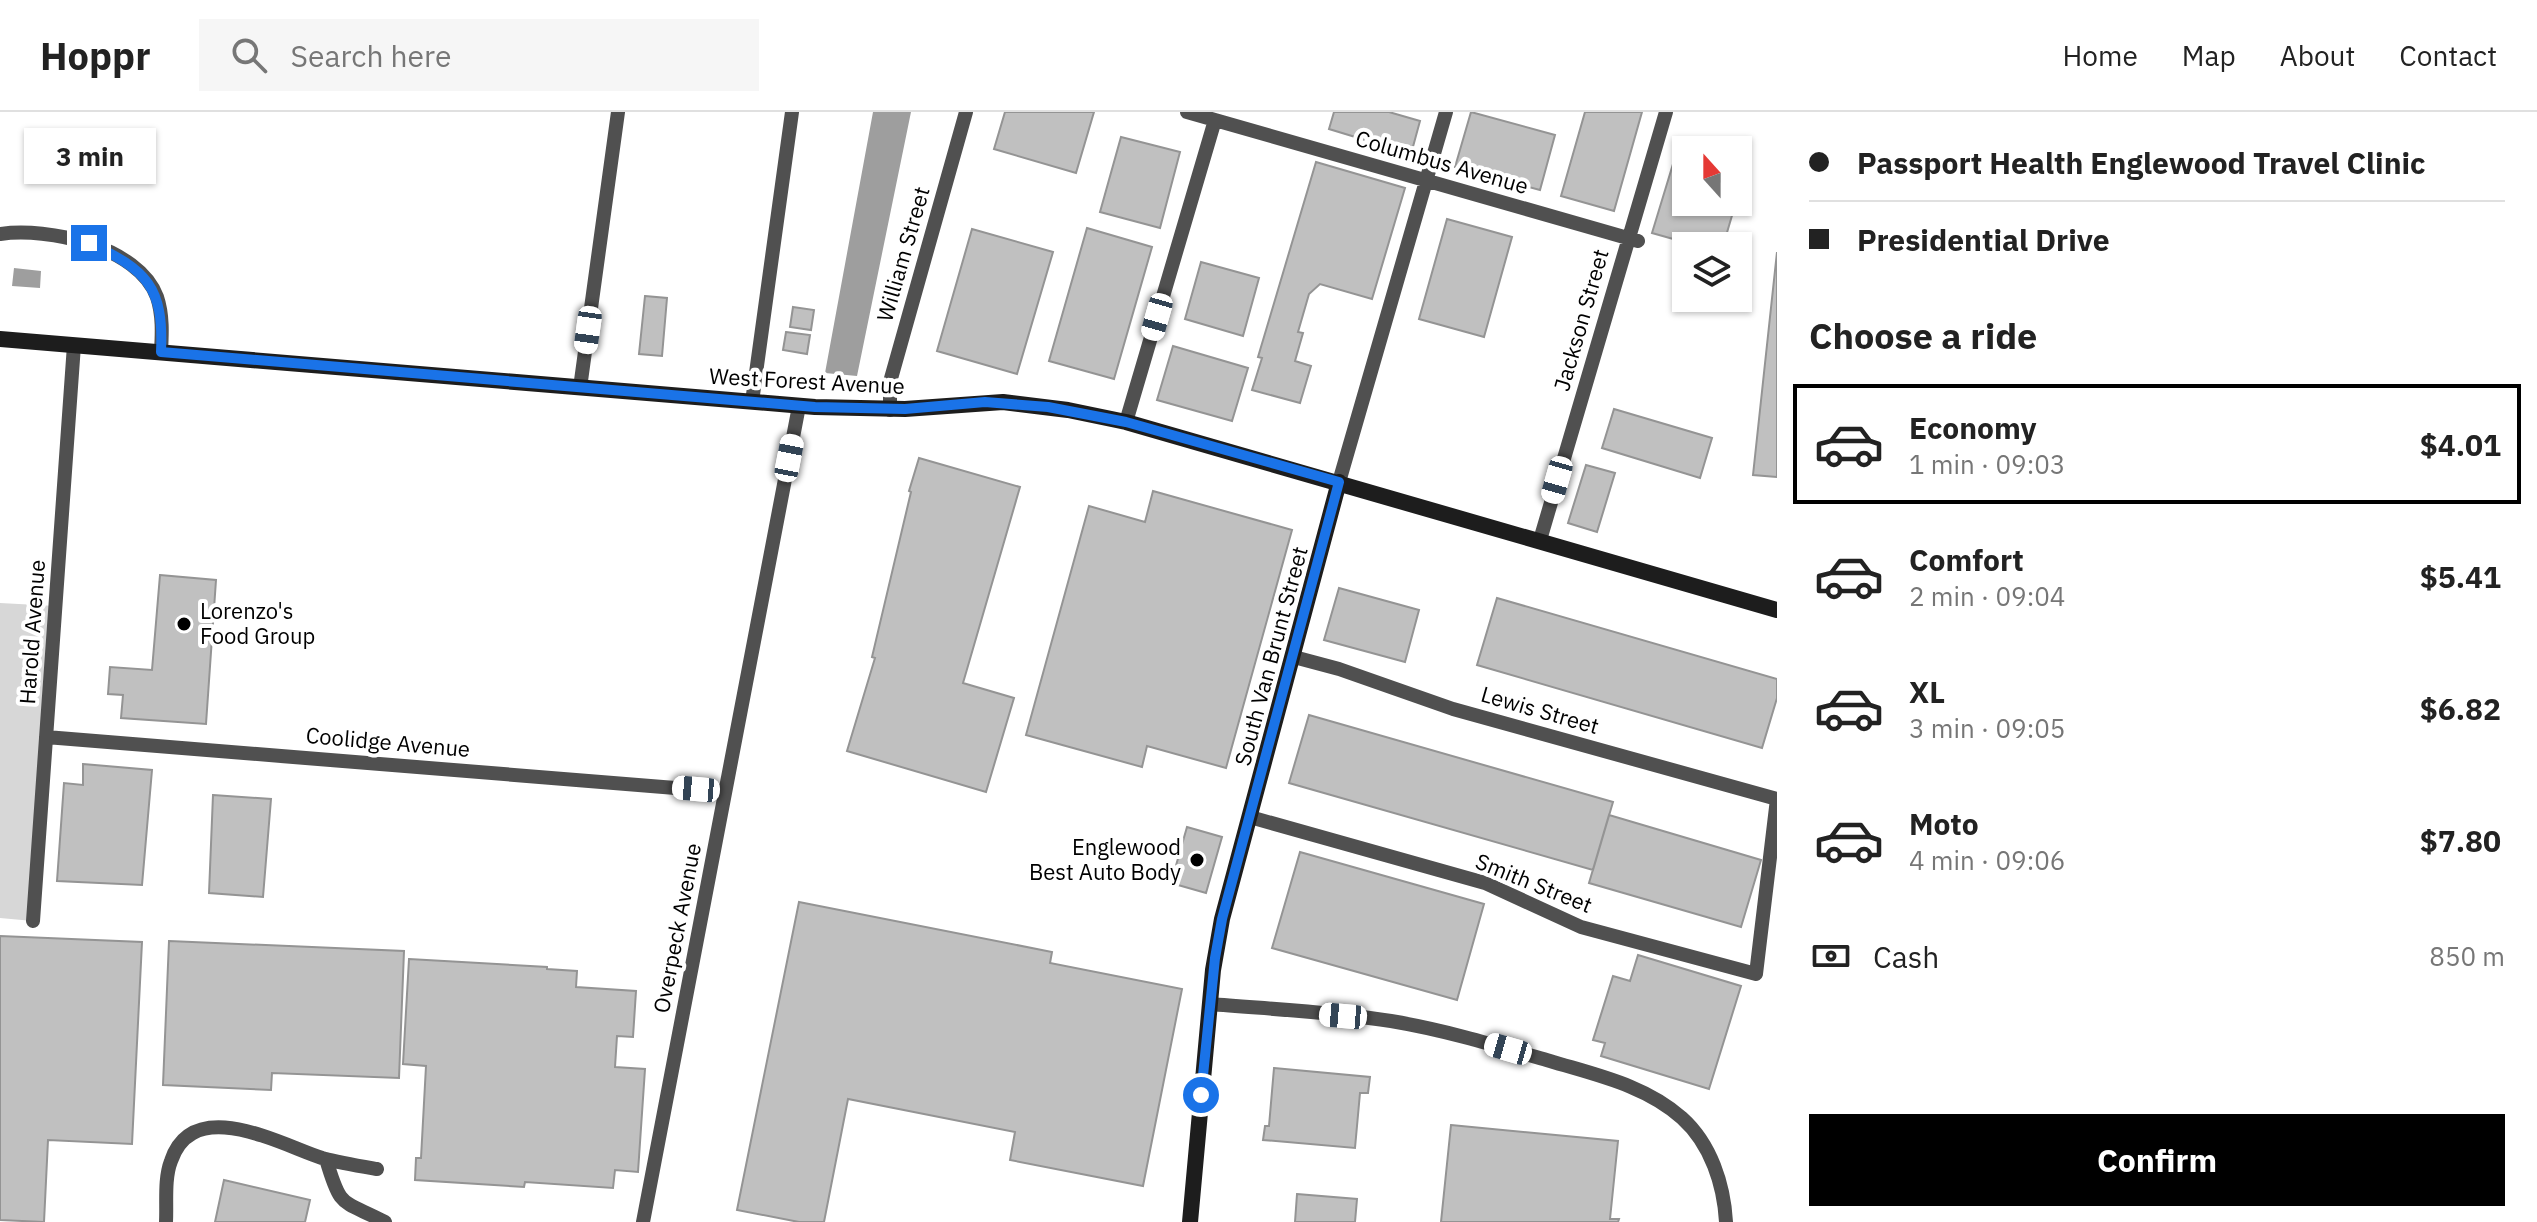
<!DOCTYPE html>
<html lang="en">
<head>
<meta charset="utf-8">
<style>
	body { margin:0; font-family:"IBM Plex Sans",sans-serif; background:#f6f6f6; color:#222; height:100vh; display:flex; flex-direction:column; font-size:30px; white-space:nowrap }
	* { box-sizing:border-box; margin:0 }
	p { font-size:26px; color:#767676 }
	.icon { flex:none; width:44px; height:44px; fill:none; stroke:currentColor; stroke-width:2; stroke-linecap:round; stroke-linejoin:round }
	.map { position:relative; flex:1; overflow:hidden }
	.sheet { display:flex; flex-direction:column; background:#fff; width:760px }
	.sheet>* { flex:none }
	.guide { display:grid; align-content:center; height:176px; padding:0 32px; background:#fff }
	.needle { width:52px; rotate:339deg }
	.tools { position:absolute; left:1672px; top:24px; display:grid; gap:16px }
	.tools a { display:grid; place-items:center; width:80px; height:80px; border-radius:0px; background:#fff; box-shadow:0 2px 6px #0004; font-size:40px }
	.end { position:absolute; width:36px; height:36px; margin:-18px; border:10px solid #1a73e8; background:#fff; box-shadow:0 0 0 4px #fff }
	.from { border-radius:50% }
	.bubble { position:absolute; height:56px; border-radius:0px; background:#fff; box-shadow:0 2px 6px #0004; font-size:26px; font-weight:700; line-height:56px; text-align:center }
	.car { position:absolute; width:24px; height:48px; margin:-24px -12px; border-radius:10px; box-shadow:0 0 6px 2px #0007; background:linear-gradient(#fff 24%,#345 0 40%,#fff 0 76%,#345 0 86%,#fff 0) }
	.guide b { display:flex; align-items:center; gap:28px; height:76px; font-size:30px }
	.guide b+b { border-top:2px solid #e0e0e0 }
	.guide i { width:20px; height:20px; background:#222 }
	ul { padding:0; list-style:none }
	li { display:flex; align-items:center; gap:24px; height:120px; margin:0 16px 12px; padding:0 16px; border:4px solid transparent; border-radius:0px }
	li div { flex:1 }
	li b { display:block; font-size:30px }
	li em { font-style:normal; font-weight:700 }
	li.active { border-color:#000 }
	li>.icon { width:72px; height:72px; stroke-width:1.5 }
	h2 { padding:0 32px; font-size:36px; line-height:96px }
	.pay { display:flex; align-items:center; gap:20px; height:88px; padding:0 32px; font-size:30px }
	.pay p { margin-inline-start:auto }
	.action { display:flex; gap:16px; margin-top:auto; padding:16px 32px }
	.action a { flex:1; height:92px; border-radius:0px; background:#000; color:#fff; font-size:32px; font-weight:700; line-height:92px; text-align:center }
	header { display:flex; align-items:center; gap:48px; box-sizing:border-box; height:112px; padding:0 40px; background:#fff; border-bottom:2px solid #e0e0e0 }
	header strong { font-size:38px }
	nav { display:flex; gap:44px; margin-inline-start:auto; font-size:28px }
	.search { width:560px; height:72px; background:#f6f6f6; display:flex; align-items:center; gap:20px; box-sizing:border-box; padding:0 28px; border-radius:0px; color:#767676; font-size:30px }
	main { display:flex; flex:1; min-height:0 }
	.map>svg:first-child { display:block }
	.green { fill:#d7d7d7 }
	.water { fill:#9e9e9e }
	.building { fill:#c0c0c0; stroke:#949494; stroke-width:2 }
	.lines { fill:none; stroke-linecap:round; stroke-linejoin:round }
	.street { stroke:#505050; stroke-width:14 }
	.secondary { stroke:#1d1d1d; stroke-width:16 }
	.route { stroke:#1a73e8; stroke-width:10 }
	.poi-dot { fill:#000; stroke:#fff; stroke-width:3 }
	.labels { text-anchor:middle; stroke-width:8; stroke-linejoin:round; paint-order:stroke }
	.street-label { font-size:22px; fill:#000; stroke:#fff }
	.poi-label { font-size:22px; fill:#000; stroke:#fff; text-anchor:start }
</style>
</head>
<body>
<header>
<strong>Hoppr</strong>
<div class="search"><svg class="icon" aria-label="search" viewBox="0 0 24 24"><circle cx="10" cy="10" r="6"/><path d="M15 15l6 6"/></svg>Search here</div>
<nav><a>Home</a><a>Map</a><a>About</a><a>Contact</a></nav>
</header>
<main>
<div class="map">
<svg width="1777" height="1110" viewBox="0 0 1777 1110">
	<rect width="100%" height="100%" fill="#fff"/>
	<!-- green -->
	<path class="green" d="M 0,491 L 56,494 L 33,809 L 0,806 Z"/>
	<!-- water -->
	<path class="water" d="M 873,0 L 911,0 L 857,264 L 825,261 Z
		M 14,156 L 41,159 L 40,176 L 12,174 Z"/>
	<!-- building -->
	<path class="building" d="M 1005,0 L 1094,0 L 1076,61 L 994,37 Z
		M 1334,0 L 1389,0 L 1420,9 L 1411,42 L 1329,17 Z
		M 1471,0 L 1555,23 L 1540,78 L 1455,55 Z
		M 1585,0 L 1642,0 L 1614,99 L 1561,84 Z
		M 1121,25 L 1180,40 L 1160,116 L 1100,100 Z
		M 1316,50 L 1405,76 L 1372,187 L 1320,172 L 1309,182 L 1298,220 L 1303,221 L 1295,249 L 1311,254 L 1300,291 L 1252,278 L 1262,246 L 1258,245 Z
		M 1673,52 L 1686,56 L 1686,90 L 1736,90 L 1723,134 L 1698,134 L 1652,121 Z
		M 1447,107 L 1512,125 L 1484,225 L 1419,207 Z
		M 1087,116 L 1152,135 L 1114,267 L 1049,249 Z
		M 972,117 L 1053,140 L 1017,262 L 937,239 Z
		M 1777,140 L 1777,365 L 1753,363 Z
		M 1201,150 L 1259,166 L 1243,224 L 1185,207 Z
		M 645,184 L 667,186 L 662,244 L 639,242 Z
		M 793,195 L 814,198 L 811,218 L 790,215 Z
		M 786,220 L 810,223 L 807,242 L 783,238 Z
		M 1173,234 L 1248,256 L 1232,309 L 1157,288 Z
		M 1614,297 L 1712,326 L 1700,366 L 1602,336 Z
		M 919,346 L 1020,375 L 963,571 L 1014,586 L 986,680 L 847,639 L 875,546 L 872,545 L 911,380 L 909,379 Z
		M 1586,353 L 1615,361 L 1597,420 L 1568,411 Z
		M 1153,379 L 1292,418 L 1226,656 L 1147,634 L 1142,655 L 1026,623 L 1089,394 L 1145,410 Z
		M 160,463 L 216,468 L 206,612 L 121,606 L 123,583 L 108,582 L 110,555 L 152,558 Z
		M 1339,476 L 1419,498 L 1405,550 L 1324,528 Z
		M 1497,486 L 1777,567 L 1777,586 L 1762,636 L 1477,553 Z
		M 1309,603 L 1613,690 L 1593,758 L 1289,671 Z
		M 83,652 L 152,658 L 142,773 L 57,769 L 64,671 L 83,673 Z
		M 213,683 L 271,687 L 263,785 L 209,781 Z
		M 1609,703 L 1761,748 L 1741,815 L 1589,771 Z
		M 1187,715 L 1222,725 L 1206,781 L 1171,771 Z
		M 1300,740 L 1484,792 L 1457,888 L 1272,836 Z
		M 799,790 L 1052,840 L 1050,851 L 1182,877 L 1143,1074 L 1010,1048 L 1015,1020 L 848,987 L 824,1110 L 799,1110 L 737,1098 Z
		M 0,824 L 142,830 L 132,1032 L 48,1028 L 44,1110 L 0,1108 Z
		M 169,829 L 404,839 L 399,966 L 272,961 L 271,978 L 163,973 Z
		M 1638,843 L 1741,874 L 1709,977 L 1601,944 L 1605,931 L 1593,928 L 1613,864 L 1630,869 Z
		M 409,847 L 547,855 L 547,857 L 577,859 L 576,875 L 636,879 L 633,925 L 617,924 L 615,955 L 645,957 L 638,1060 L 615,1058 L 613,1076 L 525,1070 L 524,1075 L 415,1068 L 416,1046 L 421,1046 L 426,954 L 403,952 Z
		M 1274,956 L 1370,965 L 1368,981 L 1360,981 L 1355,1036 L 1263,1028 L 1265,1014 L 1269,1014 Z
		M 1451,1013 L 1618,1029 L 1610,1107 L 1619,1107 L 1618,1110 L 1441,1110 Z
		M 224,1068 L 310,1088 L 305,1110 L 215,1110 Z
		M 1297,1082 L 1357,1087 L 1355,1110 L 1295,1110 Z"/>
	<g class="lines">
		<!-- street -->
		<path class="street" d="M 1187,0 L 1638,129
			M 0,122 C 48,115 138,134 157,185 C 163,203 162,222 161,240
			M 580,276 L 618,0
			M 752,290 L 792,0
			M 890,298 L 890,270 L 966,0
			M 1126,310 L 1215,8
			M 1339,370 L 1446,0
			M 1540,428 L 1666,0
			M 1294,545 L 1339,557 L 1453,597 L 1777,687
			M 46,625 L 725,680
			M 1250,705 L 1485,771 L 1581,815 L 1756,862 L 1777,687
			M 33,809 L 74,233
			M 1210,892 C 1270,897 1332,900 1391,909 C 1445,918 1498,934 1550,949 C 1596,963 1645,973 1682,1006 C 1711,1032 1724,1073 1726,1110
			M 326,1047 C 341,1098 341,1087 385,1110
			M 166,1110 C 167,1091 164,1067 171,1049 C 193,983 280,1032 322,1046 C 340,1051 359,1054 377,1057
			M 643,1110 L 799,294"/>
		<!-- secondary -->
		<path class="secondary" d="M 0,227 L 815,295 L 905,297 L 1003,290 L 1068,298 L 1126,310 L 1777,498
			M 1190,1110 L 1213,858 L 1222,807 L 1339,370"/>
	</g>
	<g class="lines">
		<!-- route -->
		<path class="route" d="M 89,131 C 147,158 164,175 161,240 L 815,295 L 905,297 L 985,290 L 1048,295 L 1126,310 L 1339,370 L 1222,807 L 1215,846 L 1201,983"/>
	</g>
	<!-- markers -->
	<g class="poi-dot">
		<circle cx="184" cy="512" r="8"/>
		<circle cx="1197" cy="748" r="8"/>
	</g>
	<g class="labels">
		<!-- street labels -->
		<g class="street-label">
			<text transform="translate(1442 50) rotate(16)" y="8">Columbus Avenue</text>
			<text transform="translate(903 142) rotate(-74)" y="8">William Street</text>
			<text transform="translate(1581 208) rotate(-74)" y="8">Jackson Street</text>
			<text transform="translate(807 269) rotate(3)" y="8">West Forest Avenue</text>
			<text transform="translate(32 520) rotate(-86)" y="8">Harold Avenue</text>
			<text transform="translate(1271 544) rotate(-75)" y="8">South Van Brunt Street</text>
			<text transform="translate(1540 598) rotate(16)" y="8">Lewis Street</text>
			<text transform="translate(388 630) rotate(5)" y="8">Coolidge Avenue</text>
			<text transform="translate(1534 771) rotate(22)" y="8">Smith Street</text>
			<text transform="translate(677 816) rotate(-79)" y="8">Overpeck Avenue</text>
		</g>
		<!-- poi labels -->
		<g class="poi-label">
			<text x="200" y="507">Lorenzo's<tspan x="200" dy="25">Food Group</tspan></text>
			<text x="1181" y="743" text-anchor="end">Englewood<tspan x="1181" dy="25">Best Auto Body</tspan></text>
		</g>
	</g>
</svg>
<div class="tools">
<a><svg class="needle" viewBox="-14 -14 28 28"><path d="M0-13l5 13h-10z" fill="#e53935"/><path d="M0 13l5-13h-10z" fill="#767676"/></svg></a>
<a><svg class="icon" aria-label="layers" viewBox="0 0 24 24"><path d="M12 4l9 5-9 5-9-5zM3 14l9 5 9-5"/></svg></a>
</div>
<i class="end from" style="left:1201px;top:983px"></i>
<i class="end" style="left:89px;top:131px"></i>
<div class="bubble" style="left:24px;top:16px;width:132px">3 min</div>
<i class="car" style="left:1157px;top:205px;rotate:196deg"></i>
<i class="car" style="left:588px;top:218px;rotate:188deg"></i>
<i class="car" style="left:789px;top:346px;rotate:11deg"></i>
<i class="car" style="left:1557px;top:368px;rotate:196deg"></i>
<i class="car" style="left:696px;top:677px;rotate:275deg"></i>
<i class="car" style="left:1343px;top:904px;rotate:275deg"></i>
<i class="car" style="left:1508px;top:937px;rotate:286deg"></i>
</div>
<section class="sheet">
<div class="guide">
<b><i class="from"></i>Passport Health Englewood Travel Clinic</b>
<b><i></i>Presidential Drive</b>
</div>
<h2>Choose a ride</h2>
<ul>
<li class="active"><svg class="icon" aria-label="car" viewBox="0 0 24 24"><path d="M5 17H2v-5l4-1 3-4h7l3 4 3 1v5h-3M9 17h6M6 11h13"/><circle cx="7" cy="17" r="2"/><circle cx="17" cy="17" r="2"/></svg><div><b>Economy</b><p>1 min · 09:03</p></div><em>$4.01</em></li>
<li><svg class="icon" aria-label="car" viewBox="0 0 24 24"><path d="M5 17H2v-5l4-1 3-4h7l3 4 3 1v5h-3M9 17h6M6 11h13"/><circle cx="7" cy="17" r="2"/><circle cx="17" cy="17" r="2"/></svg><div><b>Comfort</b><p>2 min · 09:04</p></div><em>$5.41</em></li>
<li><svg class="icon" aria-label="car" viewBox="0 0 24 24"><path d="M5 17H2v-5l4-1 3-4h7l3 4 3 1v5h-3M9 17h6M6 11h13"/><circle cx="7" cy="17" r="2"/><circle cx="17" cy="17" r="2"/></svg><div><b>XL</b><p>3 min · 09:05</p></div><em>$6.82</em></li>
<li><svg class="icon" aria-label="car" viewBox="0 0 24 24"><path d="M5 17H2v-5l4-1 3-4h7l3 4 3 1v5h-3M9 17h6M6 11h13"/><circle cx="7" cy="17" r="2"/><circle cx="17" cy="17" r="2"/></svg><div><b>Moto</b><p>4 min · 09:06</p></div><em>$7.80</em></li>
</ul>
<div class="pay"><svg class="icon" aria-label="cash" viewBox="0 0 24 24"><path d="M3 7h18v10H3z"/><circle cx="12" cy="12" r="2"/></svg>Cash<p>850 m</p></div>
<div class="action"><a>Confirm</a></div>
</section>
</main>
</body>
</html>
